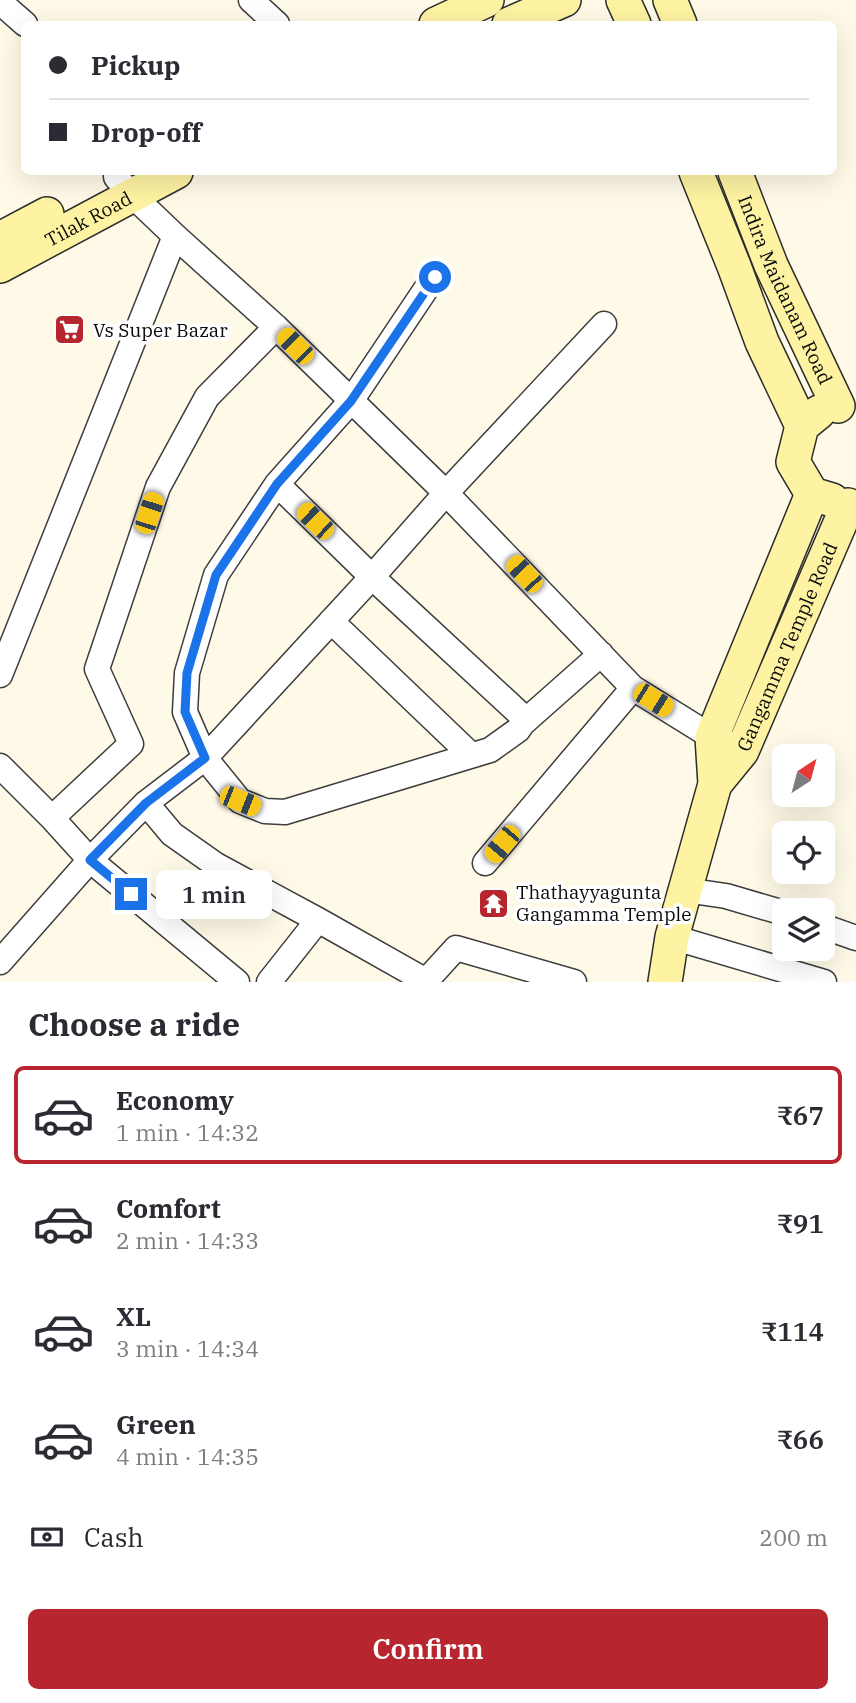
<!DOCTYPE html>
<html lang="en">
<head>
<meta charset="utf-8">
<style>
	body { margin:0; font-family:"IBM Plex Serif",serif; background:#f2f2f3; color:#2b2b33; height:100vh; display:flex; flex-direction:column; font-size:26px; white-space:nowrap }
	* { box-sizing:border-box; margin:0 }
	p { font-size:23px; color:#7c7c81 }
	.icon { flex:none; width:38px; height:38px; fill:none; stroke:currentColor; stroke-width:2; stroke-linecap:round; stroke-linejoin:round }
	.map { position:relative; height:982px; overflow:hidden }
	.side { display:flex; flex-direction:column; background:#fff; flex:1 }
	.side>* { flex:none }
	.hud { position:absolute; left:21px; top:21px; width:816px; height:154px; border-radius:10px; box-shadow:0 7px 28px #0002; display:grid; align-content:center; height:154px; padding:0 28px; background:#fff }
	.needle { width:46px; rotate:36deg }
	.fabs { position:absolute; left:772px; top:744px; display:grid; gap:14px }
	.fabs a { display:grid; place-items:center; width:63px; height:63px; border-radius:10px; background:#fff; box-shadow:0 7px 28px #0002; font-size:35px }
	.end { position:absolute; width:32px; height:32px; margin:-16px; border:9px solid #1a73e8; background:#fff; box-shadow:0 0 0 4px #fff }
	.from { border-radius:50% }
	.bubble { position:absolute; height:49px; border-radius:10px; background:#fff; box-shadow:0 7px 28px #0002; font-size:23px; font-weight:600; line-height:49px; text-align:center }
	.car { position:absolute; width:21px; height:42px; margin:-21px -10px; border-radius:9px; box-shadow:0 0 5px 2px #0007; background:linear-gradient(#f5c518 24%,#345 0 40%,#f5c518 0 76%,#345 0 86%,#f5c518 0) }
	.hud b { display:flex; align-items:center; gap:24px; height:66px; font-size:26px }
	.hud b+b { border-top:2px solid #e1e1e2 }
	.hud i { width:18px; height:18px; background:#2b2b33 }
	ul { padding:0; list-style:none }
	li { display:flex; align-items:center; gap:21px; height:98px; margin:0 14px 10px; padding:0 14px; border:4px solid transparent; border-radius:10px }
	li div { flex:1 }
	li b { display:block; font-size:26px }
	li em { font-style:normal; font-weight:600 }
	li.on { border-color:#b7252e }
	li>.icon { width:63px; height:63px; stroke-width:1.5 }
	h2 { padding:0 28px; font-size:32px; line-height:84px }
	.pay { display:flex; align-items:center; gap:18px; height:77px; padding:0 28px; font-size:26px }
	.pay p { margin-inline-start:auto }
	.button { display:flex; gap:14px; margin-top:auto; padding:14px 28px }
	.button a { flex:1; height:80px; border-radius:10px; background:#b7252e; color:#fff; font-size:28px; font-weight:600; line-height:80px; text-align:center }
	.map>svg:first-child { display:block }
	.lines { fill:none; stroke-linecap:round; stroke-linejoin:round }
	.street-casing { stroke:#3d3d3d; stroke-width:27 }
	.secondary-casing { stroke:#2c2c2c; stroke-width:36 }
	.street { stroke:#fff; stroke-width:24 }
	.secondary { stroke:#fef3a2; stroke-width:33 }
	.route { stroke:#1a73e8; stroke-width:9 }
	.labels { text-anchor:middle; stroke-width:7; stroke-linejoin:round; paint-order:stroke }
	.street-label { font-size:19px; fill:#0a0a0a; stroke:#fff }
	.poi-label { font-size:19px; fill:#0a0a0a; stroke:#fff; text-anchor:start }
</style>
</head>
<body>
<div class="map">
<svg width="856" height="982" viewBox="0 0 856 982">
	<rect width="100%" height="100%" fill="#fffae7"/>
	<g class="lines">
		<defs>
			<path id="street" d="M 251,0 L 277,24
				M 0,2 L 25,24
				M 116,177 L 131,194 L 175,236 L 276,327 L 446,493 L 633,688 L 712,737 L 726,743
				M 277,484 L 372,577 L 521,715 L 522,724 L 518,730 L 490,750 L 285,812 L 265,811 L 240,801 L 205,758 L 185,712 L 187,673 L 216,575 L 277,484 L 351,401 L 434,277
				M 331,621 L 471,755
				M 0,675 L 175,236
				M 522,724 L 601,654
				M 0,766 L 52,818 L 131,744 L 97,669 L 158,487 L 207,397 L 276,327
				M 146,803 L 172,834 L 216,865 L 318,920 L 426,981
				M 52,818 L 90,860 L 237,982
				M 485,863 L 633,688
				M 685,890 L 726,896 L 784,913
				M 822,926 L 856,938
				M 672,937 L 824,982
				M 0,962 L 90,860 L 146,803 L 205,758 L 372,577 L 446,493 L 604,324
				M 269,982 L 318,920
				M 425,982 L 456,948 L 574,982"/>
			<g id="secondary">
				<path d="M 623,0 L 634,24"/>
				<path d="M 670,0 L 680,24"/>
				<path d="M 436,24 L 487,0"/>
				<path d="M 509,24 L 564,0"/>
				<path d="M 696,172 L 734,266 L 762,342 L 802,426"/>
				<path id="s1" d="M 735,172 L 771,265 L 838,406"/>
				<path d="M 0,239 L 47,214"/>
				<path id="s2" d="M 0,266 L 176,172"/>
				<path d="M 819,412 L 802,426 L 793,462 L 812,494 L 832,500"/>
				<path id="s3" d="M 715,784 L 742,751 L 848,505"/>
				<path d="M 665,982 L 672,937 L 715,784 L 712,737 L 812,494"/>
			</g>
		</defs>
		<!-- street casing -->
		<use href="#street" class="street-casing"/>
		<!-- secondary casing -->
		<use href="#secondary" class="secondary-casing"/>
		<!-- street -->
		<use href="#street" class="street"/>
		<!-- secondary -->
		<use href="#secondary" class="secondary"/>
	</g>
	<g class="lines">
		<!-- route -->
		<path class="route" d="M 131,894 L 90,860 L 146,803 L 205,758 L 185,712 L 187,673 L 216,575 L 277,484 L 351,401 L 435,277"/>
	</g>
	<!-- icons -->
	<defs>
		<symbol id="supermarket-square" viewBox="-11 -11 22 22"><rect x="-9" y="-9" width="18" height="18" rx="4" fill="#b7252e" stroke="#fff"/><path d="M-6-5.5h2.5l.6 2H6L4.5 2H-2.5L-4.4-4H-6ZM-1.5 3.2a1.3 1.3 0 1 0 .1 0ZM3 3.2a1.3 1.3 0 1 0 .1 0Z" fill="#fff"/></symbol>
		<symbol id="temple-square" viewBox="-11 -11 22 22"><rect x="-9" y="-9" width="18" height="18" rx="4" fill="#b7252e" stroke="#fff"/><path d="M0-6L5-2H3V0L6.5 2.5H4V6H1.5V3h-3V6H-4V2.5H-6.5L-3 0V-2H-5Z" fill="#fff"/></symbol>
	</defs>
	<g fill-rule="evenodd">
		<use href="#supermarket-square" x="52" y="312" width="35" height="35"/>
		<use href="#temple-square" x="476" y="886" width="35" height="35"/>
	</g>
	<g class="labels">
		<!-- street labels -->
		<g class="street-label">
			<text dy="7" stroke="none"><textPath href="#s2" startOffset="100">Tilak Road</textPath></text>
			<text dy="7" stroke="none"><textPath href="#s1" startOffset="128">Indira Maidanam Road</textPath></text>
			<text dy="7" stroke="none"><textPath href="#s3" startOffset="156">Gangamma Temple Road</textPath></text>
		</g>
		<!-- poi labels -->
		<g class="poi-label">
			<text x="93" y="337">Vs Super Bazar</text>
			<text x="516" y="899">Thathayyagunta<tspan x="516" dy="22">Gangamma Temple</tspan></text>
		</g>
	</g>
</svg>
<div class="fabs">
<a><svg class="needle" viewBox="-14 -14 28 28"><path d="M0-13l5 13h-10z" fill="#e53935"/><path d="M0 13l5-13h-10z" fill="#7c7c81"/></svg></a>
<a><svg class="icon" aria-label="locate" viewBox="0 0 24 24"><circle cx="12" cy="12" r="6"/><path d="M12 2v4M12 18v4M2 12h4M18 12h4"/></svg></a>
<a><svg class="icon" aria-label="layers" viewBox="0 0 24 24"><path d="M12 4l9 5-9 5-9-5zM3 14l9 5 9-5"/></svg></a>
</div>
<i class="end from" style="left:435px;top:277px"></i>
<i class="end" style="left:131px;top:894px"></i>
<div class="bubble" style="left:156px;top:870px;width:116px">1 min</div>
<i class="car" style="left:295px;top:346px;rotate:315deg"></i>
<i class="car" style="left:149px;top:513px;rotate:18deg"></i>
<i class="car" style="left:315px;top:521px;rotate:314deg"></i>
<i class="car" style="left:524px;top:574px;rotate:317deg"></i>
<i class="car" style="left:653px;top:700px;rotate:122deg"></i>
<i class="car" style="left:240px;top:801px;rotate:112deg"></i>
<i class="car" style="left:502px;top:844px;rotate:220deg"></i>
<div class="hud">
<b><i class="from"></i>Pickup</b>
<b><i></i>Drop-off</b>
</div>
</div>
<section class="side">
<h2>Choose a ride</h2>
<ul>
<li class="on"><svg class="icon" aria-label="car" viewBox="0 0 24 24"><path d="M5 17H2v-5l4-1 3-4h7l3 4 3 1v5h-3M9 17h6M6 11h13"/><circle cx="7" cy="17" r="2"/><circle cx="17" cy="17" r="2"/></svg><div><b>Economy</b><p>1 min · 14:32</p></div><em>₹67</em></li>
<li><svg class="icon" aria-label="car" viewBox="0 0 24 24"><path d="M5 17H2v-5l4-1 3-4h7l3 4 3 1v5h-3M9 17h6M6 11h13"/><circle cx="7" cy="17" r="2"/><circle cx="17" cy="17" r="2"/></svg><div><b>Comfort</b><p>2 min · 14:33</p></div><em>₹91</em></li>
<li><svg class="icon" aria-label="car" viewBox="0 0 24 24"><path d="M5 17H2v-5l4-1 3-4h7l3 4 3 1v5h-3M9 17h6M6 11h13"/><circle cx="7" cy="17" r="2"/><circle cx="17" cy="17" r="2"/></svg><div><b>XL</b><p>3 min · 14:34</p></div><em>₹114</em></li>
<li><svg class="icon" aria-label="car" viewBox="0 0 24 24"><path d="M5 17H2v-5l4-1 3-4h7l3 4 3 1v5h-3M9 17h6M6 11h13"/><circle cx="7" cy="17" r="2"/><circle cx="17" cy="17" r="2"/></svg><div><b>Green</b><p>4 min · 14:35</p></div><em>₹66</em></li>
</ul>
<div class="pay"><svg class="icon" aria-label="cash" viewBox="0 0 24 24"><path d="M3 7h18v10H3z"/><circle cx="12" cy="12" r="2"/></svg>Cash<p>200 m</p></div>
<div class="button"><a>Confirm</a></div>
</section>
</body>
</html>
